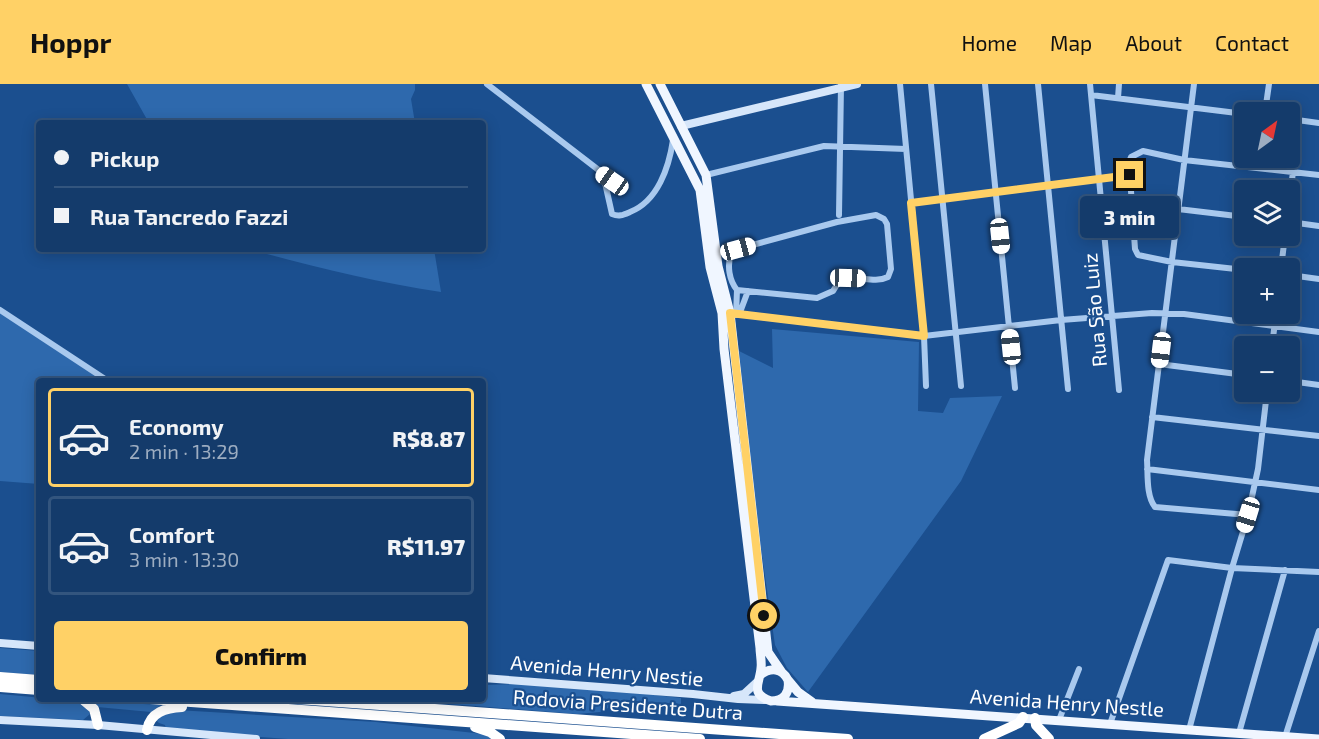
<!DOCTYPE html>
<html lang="en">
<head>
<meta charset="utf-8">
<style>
	body { margin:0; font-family:"Exo 2",sans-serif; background:#1d4271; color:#f1f3f6; height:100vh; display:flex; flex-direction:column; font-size:22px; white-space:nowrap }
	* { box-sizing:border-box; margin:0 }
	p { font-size:20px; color:#9dadc1 }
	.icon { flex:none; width:33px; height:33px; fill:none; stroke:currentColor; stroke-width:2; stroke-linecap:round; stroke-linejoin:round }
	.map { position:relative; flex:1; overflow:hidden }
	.panel { position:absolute; left:36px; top:294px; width:450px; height:324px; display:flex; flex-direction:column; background:#143b6b; border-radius:6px; box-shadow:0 3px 15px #0003,0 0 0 2px #33557e }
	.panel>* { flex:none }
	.guide { position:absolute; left:36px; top:36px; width:450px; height:132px; border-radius:6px; box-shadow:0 3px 15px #0003,0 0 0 2px #33557e; display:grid; align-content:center; height:132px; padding:0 18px; background:#143b6b }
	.needle { width:39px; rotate:33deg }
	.fabs { position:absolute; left:1234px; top:18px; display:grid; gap:12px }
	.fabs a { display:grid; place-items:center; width:66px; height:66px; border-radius:6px; background:#143b6b; box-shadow:0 3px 15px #0003,0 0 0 2px #33557e; font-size:30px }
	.end { position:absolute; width:27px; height:27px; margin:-14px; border:8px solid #ffd166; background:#111; box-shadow:0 0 0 3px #111 }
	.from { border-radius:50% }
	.bubble { position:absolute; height:42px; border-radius:6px; background:#143b6b; box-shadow:0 3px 15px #0003,0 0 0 2px #33557e; font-size:20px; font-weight:800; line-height:42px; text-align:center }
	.car { position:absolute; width:18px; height:36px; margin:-18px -9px; border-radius:8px; box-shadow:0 0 4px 2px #0007; background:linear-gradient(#fff 24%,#345 0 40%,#fff 0 76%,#345 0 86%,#fff 0) }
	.guide b { display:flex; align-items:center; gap:21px; height:57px; font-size:22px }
	.guide b+b { border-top:2px solid #33557e }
	.guide i { width:15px; height:15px; background:#f1f3f6 }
	ul { padding:10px 0 0; list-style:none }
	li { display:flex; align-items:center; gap:18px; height:99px; margin:0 12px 9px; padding:0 6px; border:3px solid #33557e; border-radius:6px }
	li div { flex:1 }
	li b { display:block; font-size:22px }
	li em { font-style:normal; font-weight:800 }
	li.active { border-color:#ffd166 }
	li>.icon { width:54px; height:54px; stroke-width:1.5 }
	.primary-button { display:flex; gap:12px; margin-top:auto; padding:12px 18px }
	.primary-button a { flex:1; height:69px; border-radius:6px; background:#ffd166; color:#111; font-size:24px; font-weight:800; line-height:69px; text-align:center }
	header { display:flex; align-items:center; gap:36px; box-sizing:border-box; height:84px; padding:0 30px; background:#ffd166; color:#111 }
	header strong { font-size:28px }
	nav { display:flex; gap:33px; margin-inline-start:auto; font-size:21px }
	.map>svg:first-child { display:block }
	.green { fill:#2e69ad }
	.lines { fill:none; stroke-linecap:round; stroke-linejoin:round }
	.street { stroke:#a9c9ee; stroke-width:6 }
	.secondary { stroke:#d6e6fa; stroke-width:8 }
	.primary { stroke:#f0f6ff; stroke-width:9 }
	.highway { stroke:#fff; stroke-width:10 }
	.route { stroke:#ffd166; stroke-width:8 }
	.labels { text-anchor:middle; stroke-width:4.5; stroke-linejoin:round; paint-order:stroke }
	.street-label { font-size:20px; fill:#fff; stroke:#1b4f8f }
</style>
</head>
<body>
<header>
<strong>Hoppr</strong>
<nav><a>Home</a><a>Map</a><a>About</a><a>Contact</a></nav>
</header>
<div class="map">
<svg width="1319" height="655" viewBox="0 0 1319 655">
	<rect width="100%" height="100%" fill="#1b4f8f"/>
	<!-- green -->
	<path class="green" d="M 127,0 L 415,0 L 415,6 L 411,15 L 415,39 L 149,39 Z
		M 249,165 L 434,165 L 441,208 C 376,198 313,183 249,165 Z
		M 0,223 L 109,297 L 39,297 L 39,400 L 0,397 Z
		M 772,245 L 919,258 L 918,327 L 943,329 L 950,314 L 1002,312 L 961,397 L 808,608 L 787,584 L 775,561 L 757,437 L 739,267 L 773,284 Z
		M 0,564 L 39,567 L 39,591 L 0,588 Z
		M 550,599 L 681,614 L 681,620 L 624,616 L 600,628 L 577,630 L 390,615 L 483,615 L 483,601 Z
		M 0,610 L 75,617 L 89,626 L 90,630 L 83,636 L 0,632 Z
		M 91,617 L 161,621 L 151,628 L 97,623 Z
		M 177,626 L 376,638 L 483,650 L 494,655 L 288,655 L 166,646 L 165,641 L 159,639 L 156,636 L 160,632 Z"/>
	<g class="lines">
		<!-- street -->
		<path class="street" d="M 487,0 L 622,104
			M 900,0 L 924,252 L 926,302
			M 931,0 L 961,302
			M 985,0 L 1015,304
			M 1038,0 L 1068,305
			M 1090,0 L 1119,306
			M 1194,0 L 1147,376 C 1148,390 1146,412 1155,423 L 1248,431
			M 1091,11 L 1245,30
			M 1118,14 L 1119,0
			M 1265,28 L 1269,0
			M 1290,35 L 1319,39
			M 1259,84 L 1260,74
			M 603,90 L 612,130 C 619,133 623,131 630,128 C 658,117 669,83 673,56
			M 706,91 L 824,62 L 906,65
			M 1290,111 L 1293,88
			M 911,119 L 1130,91
			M 1178,125 L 1245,133
			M 839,131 L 841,1
			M 876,131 L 884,135 L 887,140 L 891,185 L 888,193 C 868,203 847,181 833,207 L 817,214 L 737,206 C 729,196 727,182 731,169 L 738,165 L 837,138 Z
			M 1290,138 L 1319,142
			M 1281,184 L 1285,152
			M 1245,186 L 1172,178 L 1138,171 L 1135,165 L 1129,78 L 1131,73 L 1143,67 L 1184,76 L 1319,91
			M 1290,191 L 1319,195
			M 0,226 L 108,297
			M 729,229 L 924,252 L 1061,236 L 1152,229 L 1184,230 L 1319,248
			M 736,231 L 737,206
			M 739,231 L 748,207
			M 1272,262 L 1276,230
			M 1159,280 L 1245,291
			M 1290,297 L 1319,301
			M 1152,333 L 1319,352
			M 1147,385 L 1319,406
			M 1059,636 L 1079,585
			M 1110,640 L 1168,476 L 1232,484 L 1319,488
			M 1189,646 L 1232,484 L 1248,431 L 1258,385 L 1267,308
			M 1239,649 L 1285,486
			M 1285,653 L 1319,547"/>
		<!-- secondary -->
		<path class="secondary" d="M 681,42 L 857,0
			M 0,559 L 39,562
			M 483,594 L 693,610 L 738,615 L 765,616
			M 734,612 L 744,610 L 757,598
			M 0,636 L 98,641 L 256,655"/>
		<!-- primary -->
		<path class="primary" d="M 646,0 L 700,106 L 710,183 L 722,229 L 724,265 L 760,564 C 760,570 762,578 761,584 C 760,599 749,610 771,617 C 784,617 790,609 788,596 C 782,584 771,583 760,591
			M 660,0 L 706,91 L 718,182 L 730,229 L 768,568 L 781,587
			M 788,596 L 798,608 L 812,618
			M 777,617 L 1318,655"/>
		<!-- highway -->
		<path class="highway" d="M 0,593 L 39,596
			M 0,603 L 39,606
			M 82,615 L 94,625 L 98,641
			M 150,615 L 700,655
			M 298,615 L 848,655
			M 1035,634 L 1036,641 L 1049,655
			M 475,643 L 490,648 L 500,655
			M 147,646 C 150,628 166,624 182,623
			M 984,655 L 1019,639 L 1023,633"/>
	</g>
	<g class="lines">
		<!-- route -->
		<path class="route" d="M 764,532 L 730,229 L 924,252 L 911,119 L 1130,91"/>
	</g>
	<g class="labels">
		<!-- street labels -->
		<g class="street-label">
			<text transform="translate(1095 226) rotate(-95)" y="7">Rua São Luiz</text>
			<text transform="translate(607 587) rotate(5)" y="7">Avenida Henry Nestie</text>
			<text transform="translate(1067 619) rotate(4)" y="7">Avenida Henry Nestle</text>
			<text transform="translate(628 621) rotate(4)" y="7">Rodovia Presidente Dutra</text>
		</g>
	</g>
</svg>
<div class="fabs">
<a><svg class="needle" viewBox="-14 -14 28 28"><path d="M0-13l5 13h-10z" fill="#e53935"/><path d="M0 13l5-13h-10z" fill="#9dadc1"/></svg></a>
<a><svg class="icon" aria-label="layers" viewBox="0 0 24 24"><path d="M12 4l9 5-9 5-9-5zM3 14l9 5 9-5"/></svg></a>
<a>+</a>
<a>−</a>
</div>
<i class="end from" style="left:764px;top:532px"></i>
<i class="end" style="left:1130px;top:91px"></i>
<div class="bubble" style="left:1080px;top:112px;width:99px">3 min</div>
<i class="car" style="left:612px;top:97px;rotate:305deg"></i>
<i class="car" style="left:1000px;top:152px;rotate:174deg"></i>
<i class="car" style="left:738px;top:165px;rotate:75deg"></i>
<i class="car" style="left:848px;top:194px;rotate:92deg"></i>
<i class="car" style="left:1011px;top:263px;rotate:354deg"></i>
<i class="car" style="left:1161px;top:266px;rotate:187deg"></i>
<i class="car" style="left:1248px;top:431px;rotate:197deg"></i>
<div class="guide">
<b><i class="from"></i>Pickup</b>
<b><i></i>Rua Tancredo Fazzi</b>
</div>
<section class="panel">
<ul>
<li class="active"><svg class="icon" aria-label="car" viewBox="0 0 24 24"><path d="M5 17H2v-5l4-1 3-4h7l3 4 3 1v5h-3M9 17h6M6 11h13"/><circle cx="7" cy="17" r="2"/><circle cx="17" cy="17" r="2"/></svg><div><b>Economy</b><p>2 min · 13:29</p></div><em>R$8.87</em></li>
<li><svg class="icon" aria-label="car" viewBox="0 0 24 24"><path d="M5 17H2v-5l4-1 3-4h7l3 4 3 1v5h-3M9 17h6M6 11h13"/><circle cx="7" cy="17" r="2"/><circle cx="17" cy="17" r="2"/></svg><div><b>Comfort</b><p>3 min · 13:30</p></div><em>R$11.97</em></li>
</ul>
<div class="primary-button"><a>Confirm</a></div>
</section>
</div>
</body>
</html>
